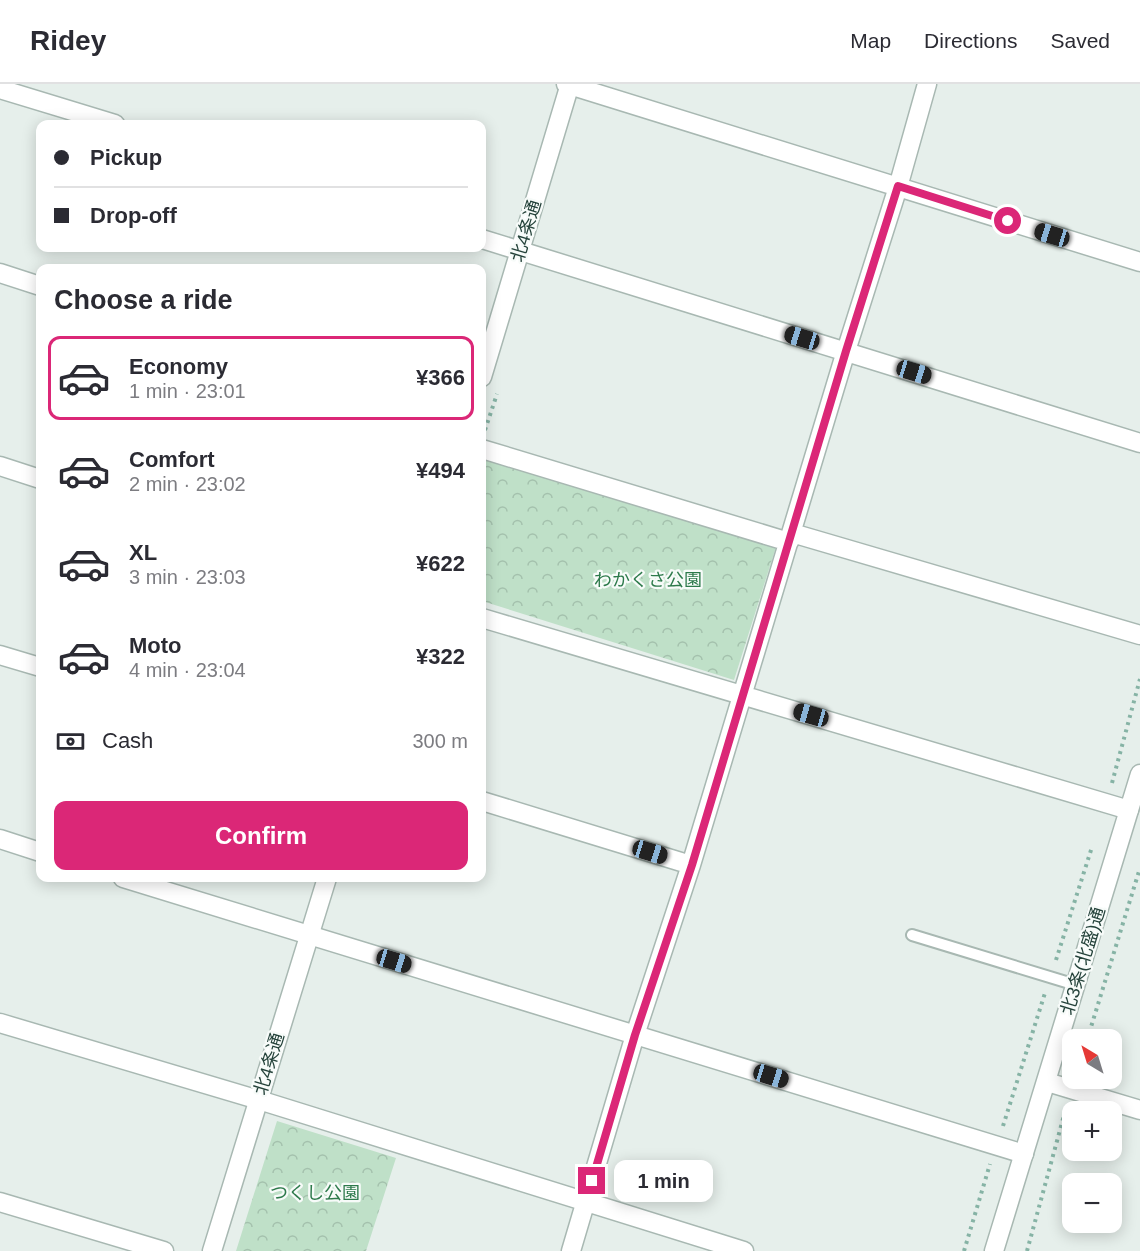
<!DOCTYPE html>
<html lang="en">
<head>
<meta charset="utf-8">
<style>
	body { margin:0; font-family:Arial,"Noto Sans JP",sans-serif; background:#f2f2f3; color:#2b2b33; height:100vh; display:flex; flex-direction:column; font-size:22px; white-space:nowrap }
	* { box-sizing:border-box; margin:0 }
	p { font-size:20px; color:#7c7c81 }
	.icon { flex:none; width:33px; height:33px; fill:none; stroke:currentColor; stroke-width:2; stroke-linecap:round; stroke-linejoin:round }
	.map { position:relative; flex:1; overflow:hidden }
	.details { position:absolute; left:36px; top:180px; width:450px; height:618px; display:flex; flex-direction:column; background:#fff; border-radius:12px; box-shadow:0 3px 15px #0003 }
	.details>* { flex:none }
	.guide { position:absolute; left:36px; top:36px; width:450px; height:132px; border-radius:12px; box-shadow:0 3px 15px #0003; display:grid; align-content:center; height:132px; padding:0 18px; background:#fff }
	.needle { width:39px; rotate:322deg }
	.buttons { position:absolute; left:1062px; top:945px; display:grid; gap:12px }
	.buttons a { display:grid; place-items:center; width:60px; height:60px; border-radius:12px; background:#fff; box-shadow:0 3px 15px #0003; font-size:30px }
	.end { position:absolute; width:27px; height:27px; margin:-14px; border:8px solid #db2777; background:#fff; box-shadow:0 0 0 3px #fff }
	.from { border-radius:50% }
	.bubble { position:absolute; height:42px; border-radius:12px; background:#fff; box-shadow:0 3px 15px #0003; font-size:20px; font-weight:600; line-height:42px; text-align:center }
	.car { position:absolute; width:18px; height:36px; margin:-18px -9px; border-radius:8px; box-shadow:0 0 4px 2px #0007; background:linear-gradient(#222 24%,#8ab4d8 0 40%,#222 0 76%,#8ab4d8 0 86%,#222 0) }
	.guide b { display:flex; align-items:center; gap:21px; height:57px; font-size:22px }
	.guide b+b { border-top:2px solid #e1e1e2 }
	.guide i { width:15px; height:15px; background:#2b2b33 }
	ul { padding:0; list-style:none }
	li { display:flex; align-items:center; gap:18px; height:84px; margin:0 12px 9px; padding:0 6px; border:3px solid transparent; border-radius:12px }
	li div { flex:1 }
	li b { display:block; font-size:22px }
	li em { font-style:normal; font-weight:600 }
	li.current { border-color:#db2777 }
	li>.icon { width:54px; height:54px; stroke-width:1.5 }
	h2 { padding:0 18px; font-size:27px; line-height:72px }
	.pay { display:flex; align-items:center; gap:15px; height:66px; padding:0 18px; font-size:22px }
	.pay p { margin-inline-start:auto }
	.action { display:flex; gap:12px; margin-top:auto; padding:12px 18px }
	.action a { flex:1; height:69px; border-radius:12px; background:#db2777; color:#fff; font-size:24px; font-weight:600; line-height:69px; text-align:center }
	header { display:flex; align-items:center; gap:36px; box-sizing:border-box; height:84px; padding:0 30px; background:#fff; border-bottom:2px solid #e1e1e2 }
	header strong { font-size:28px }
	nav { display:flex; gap:33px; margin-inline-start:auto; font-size:21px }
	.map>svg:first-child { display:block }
	.park { fill:url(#park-crowns) }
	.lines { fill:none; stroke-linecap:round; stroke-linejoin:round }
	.service-casing { stroke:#a8b8b2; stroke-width:14 }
	.minor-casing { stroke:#a8b8b2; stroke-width:21 }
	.tertiary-casing { stroke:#a8b8b2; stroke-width:21 }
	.path { stroke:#86b3a5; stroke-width:4; stroke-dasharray:3 4.5; stroke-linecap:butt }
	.service { stroke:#fff; stroke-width:10 }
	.minor { stroke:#fff; stroke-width:18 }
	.tertiary { stroke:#fff; stroke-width:18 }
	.route { stroke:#db2777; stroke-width:8 }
	.labels { text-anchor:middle; stroke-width:4.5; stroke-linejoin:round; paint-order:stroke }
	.street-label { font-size:18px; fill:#24423a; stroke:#f7fbf9 }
	.park-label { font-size:18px; fill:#2d7a4b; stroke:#f7fbf9 }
</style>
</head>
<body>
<header>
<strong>Ridey</strong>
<nav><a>Map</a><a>Directions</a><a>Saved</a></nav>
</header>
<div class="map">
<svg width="1140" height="1167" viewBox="0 0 1140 1167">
	<defs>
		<pattern id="park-crowns" width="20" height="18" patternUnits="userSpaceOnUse" patternTransform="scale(1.5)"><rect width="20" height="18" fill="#bfe0c8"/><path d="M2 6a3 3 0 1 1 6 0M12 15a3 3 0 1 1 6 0" fill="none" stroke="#a4c1ad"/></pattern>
	</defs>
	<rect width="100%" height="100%" fill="#e6efeb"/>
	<!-- park -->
	<path class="park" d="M 482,371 L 776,463 L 734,596 L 482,517 Z
		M 277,1037 L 396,1074 L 366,1167 L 236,1167 Z"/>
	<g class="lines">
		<defs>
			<path id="service" d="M 912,851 L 1076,901"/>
			<path id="minor" d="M 566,0 L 1140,178
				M 0,5 L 115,40
				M 482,155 L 1140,359
				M 0,189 L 40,202
				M 482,365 L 789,458
				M 0,382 L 40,395
				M 792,449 L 1140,551
				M 482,534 L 1129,726
				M 0,571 L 40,583
				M 482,717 L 691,781
				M 0,755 L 40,768
				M 123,794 L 1024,1070
				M 0,939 L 259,1016 L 744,1167
				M 1047,998 L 1140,1026
				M 0,1118 L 164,1167
				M 571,1167 L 635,951 L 691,781 L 846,267 L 898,103 L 927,0"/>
			<path id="tertiary" d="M 482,293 L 570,0
				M 212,1167 L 327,794
				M 994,1167 L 1140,690"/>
		</defs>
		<!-- service casing -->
		<use href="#service" class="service-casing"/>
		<!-- minor casing -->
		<use href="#minor" class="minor-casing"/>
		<!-- tertiary casing -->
		<use href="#tertiary" class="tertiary-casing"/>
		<!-- path -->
		<path class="path" d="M 485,346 L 497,310
			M 1112,699 L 1140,595
			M 1056,876 L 1092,763
			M 1087,956 L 1140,784
			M 1003,1042 L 1045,909
			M 964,1167 L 990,1080
			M 1027,1167 L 1066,1024"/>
		<!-- service -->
		<use href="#service" class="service"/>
		<!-- minor -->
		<use href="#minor" class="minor"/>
		<!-- tertiary -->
		<use href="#tertiary" class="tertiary"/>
	</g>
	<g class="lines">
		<!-- route -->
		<path class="route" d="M 592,1097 L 635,951 L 692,781 L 846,267 L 898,102 L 1008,137"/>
	</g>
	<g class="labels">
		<!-- street labels -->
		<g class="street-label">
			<text transform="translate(526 147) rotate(-73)" y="6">北4条通</text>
			<text transform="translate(1083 877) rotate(-73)" y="6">北3条(北盛)通</text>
			<text transform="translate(269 980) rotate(-73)" y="6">北4条通</text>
		</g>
		<!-- park labels -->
		<g class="park-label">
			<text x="648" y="502">わかくさ公園</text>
			<text x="315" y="1115">つくし公園</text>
		</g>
	</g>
</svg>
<div class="buttons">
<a><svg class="needle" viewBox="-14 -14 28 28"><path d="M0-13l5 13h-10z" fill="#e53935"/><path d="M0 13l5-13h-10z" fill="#7c7c81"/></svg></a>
<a>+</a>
<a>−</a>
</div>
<i class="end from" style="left:1008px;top:137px"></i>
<i class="end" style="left:592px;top:1097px"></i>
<div class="bubble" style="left:614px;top:1076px;width:99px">1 min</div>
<i class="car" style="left:1052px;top:151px;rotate:287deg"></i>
<i class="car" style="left:802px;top:254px;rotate:287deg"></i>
<i class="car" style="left:914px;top:288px;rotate:107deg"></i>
<i class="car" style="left:811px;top:631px;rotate:286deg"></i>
<i class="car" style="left:650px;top:768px;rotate:107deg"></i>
<i class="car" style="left:394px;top:877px;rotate:107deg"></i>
<i class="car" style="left:771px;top:992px;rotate:107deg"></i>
<div class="guide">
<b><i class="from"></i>Pickup</b>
<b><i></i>Drop-off</b>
</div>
<section class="details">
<h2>Choose a ride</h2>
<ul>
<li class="current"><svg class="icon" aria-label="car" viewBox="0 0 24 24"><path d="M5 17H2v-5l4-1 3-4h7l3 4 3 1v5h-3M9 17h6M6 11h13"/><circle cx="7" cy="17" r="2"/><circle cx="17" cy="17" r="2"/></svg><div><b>Economy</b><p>1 min · 23:01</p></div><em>¥366</em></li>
<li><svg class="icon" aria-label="car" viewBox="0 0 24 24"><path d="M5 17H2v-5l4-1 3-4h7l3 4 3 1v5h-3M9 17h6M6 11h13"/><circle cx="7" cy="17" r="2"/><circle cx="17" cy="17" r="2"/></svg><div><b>Comfort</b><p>2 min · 23:02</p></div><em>¥494</em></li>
<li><svg class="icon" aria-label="car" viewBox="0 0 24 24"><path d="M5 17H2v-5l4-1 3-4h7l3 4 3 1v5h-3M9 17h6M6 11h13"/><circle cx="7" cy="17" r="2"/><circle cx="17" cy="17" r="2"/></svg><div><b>XL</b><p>3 min · 23:03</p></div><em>¥622</em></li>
<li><svg class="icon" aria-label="car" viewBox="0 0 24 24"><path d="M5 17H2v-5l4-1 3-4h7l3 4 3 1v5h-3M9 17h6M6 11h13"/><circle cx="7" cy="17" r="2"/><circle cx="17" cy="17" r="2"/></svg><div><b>Moto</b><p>4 min · 23:04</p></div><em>¥322</em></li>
</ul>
<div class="pay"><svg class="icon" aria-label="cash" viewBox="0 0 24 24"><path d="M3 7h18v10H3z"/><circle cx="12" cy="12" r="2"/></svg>Cash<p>300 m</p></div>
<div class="action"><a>Confirm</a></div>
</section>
</div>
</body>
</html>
